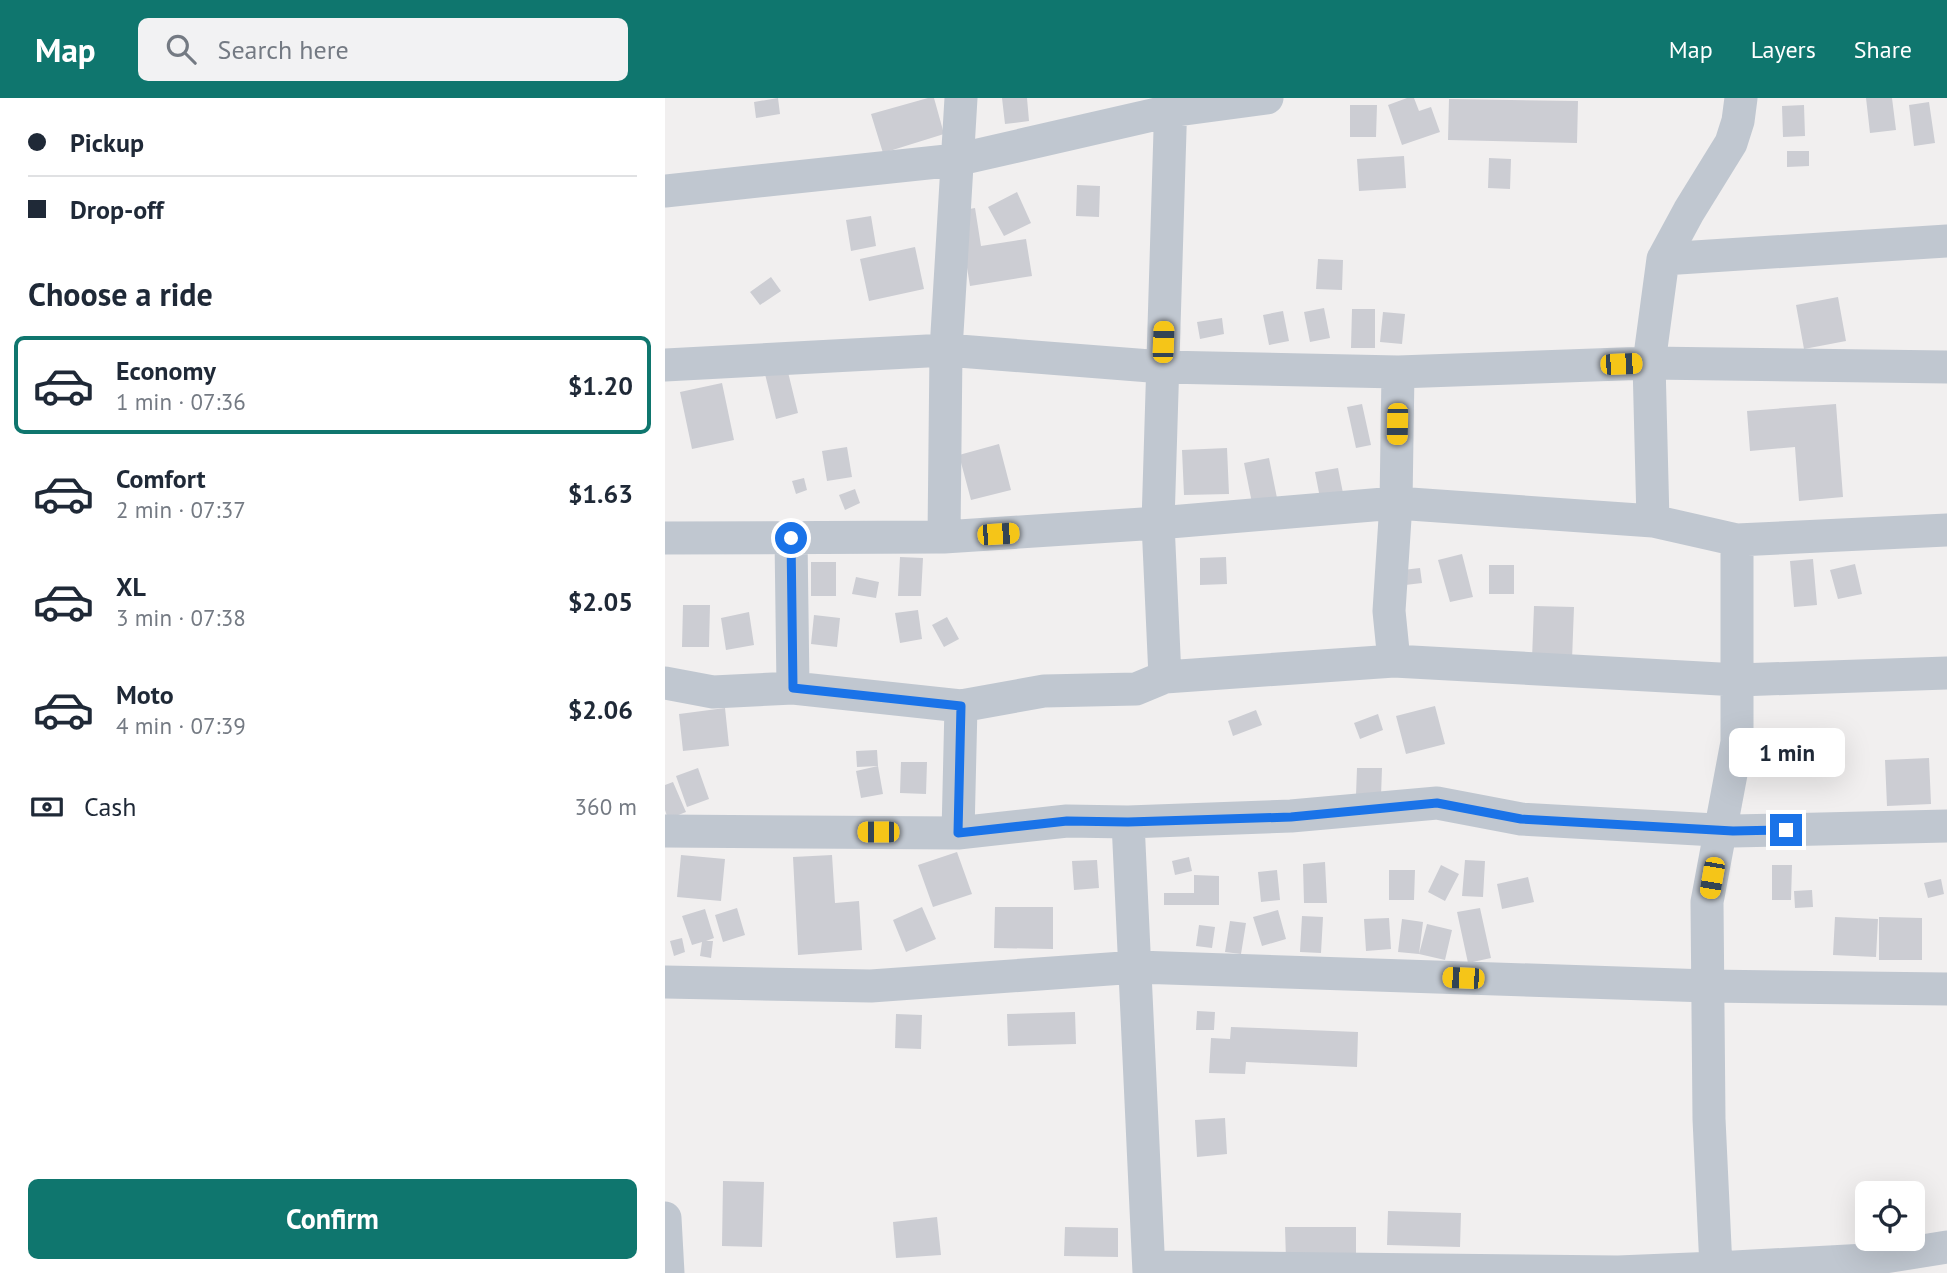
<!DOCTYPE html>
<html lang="en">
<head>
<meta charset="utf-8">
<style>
	body { margin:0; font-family:"PT Sans",sans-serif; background:#f2f2f3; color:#1f2937; height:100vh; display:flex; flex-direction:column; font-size:26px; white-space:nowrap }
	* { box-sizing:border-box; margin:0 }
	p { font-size:23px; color:#747a83 }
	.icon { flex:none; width:38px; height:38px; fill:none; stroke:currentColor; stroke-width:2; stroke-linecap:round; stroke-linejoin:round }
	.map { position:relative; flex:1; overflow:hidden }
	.side { display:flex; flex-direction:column; background:#fff; width:665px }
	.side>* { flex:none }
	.top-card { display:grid; align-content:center; height:154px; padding:0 28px; background:#fff }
	.fabs { position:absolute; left:1190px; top:1083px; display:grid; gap:14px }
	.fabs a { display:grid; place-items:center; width:70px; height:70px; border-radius:10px; background:#fff; box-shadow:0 7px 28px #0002; font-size:35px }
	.end { position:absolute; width:32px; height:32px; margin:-16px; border:9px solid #1a73e8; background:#fff; box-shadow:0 0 0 4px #fff }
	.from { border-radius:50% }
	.bubble { position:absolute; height:49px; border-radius:10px; background:#fff; box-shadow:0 7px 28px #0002; font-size:23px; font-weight:700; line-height:49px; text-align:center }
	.car { position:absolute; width:21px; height:42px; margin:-21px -10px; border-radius:9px; box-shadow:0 0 5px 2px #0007; background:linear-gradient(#f5c518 24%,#345 0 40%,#f5c518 0 76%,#345 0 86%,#f5c518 0) }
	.top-card b { display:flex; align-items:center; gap:24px; height:66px; font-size:26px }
	.top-card b+b { border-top:2px solid #e0e1e3 }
	.top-card i { width:18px; height:18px; background:#1f2937 }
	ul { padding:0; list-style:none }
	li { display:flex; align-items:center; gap:21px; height:98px; margin:0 14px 10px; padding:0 14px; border:4px solid transparent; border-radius:10px }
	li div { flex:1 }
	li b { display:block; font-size:26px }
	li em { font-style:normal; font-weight:700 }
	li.selected { border-color:#0f766e }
	li>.icon { width:63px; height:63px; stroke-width:1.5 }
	h2 { padding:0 28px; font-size:32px; line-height:84px }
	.pay { display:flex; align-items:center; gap:18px; height:77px; padding:0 28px; font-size:26px }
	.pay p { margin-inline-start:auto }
	.action { display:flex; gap:14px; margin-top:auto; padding:14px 28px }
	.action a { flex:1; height:80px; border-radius:10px; background:#0f766e; color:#fff; font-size:28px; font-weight:700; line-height:80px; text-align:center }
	header { display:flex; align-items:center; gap:42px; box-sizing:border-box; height:98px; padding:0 35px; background:#0f766e; color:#fff }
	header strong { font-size:33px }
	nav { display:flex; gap:38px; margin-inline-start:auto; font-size:24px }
	.search { width:490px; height:63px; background:#f2f2f3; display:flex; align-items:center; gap:18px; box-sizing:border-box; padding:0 24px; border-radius:10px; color:#747a83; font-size:26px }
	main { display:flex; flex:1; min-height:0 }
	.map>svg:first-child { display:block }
	.building { fill:#cccdd3 }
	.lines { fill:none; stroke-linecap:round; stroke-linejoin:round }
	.minor { stroke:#c0c7d0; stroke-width:33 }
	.route { stroke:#1a73e8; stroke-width:9 }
</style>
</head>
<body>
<header>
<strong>Map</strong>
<div class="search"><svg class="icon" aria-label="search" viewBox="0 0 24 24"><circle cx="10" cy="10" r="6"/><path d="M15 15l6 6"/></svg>Search here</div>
<nav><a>Map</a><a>Layers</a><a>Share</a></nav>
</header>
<main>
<section class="side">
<div class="top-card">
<b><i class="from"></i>Pickup</b>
<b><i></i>Drop-off</b>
</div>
<h2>Choose a ride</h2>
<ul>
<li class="selected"><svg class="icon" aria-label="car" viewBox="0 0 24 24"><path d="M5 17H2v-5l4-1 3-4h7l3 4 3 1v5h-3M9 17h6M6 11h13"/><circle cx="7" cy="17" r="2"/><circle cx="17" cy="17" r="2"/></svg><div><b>Economy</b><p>1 min · 07:36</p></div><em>$1.20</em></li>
<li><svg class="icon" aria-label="car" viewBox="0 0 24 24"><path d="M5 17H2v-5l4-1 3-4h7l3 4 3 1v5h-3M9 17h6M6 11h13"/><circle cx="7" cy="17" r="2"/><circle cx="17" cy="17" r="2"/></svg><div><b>Comfort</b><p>2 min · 07:37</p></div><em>$1.63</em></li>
<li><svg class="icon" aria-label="car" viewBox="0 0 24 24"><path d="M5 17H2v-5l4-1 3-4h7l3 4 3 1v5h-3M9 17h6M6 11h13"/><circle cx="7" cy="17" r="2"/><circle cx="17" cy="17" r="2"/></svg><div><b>XL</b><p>3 min · 07:38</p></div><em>$2.05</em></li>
<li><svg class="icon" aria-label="car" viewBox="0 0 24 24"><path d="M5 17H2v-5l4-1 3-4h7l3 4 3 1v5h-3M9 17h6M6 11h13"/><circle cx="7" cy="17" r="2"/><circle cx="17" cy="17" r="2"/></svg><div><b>Moto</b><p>4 min · 07:39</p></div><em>$2.06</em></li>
</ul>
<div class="pay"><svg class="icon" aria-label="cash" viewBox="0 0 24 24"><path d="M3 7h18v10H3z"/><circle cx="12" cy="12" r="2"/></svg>Cash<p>360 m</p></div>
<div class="action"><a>Confirm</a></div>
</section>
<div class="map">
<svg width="1282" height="1175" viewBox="0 0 1282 1175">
	<rect width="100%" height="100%" fill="#f1efef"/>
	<!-- building -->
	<path class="building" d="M 113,0 L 115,16 L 91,20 L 89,4 Z
		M 263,0 L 269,0 L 279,36 L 218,55 L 206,16 Z
		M 337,0 L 362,0 L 364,23 L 340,26 Z
		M 742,0 L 749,0 L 754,13 L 766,9 L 775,34 L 737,47 L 723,7 Z
		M 1201,0 L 1227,0 L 1231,32 L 1205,35 Z
		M 784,1 L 913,3 L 912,45 L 783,42 Z
		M 1264,4 L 1270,45 L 1249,48 L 1244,7 Z
		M 685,7 L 712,7 L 711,39 L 685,39 Z
		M 1139,7 L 1140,38 L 1118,39 L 1117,8 Z
		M 1122,53 L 1144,53 L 1144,68 L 1122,69 Z
		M 739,58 L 741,90 L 694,93 L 692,61 Z
		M 824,60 L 846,61 L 845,91 L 823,90 Z
		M 412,87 L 435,88 L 434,119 L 411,118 Z
		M 352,94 L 366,125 L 339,138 L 323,109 Z
		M 310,110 L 316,148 L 361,141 L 367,178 L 305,188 L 293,113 Z
		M 206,118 L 211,148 L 186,153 L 181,122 Z
		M 250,149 L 259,191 L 204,203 L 195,161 Z
		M 653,161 L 678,162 L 677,192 L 651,191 Z
		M 106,179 L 116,193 L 95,207 L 85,194 Z
		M 1173,199 L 1181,243 L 1139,251 L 1131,207 Z
		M 659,210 L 665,240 L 645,244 L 639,214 Z
		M 687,211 L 710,211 L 710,250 L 686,250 Z
		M 618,213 L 624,243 L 604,247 L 598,217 Z
		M 718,214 L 740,216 L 737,246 L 715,244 Z
		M 557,220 L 559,236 L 535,241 L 532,224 Z
		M 122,270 L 133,315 L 111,321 L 100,276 Z
		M 57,285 L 69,342 L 27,351 L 15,294 Z
		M 697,306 L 706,347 L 691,350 L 682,309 Z
		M 1171,306 L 1178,399 L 1134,403 L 1130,349 L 1085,353 L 1082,313 Z
		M 334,346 L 346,392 L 306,402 L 294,357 Z
		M 182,349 L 187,379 L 162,383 L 157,353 Z
		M 562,350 L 564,396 L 519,397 L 517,352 Z
		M 604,360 L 612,400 L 587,405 L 579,365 Z
		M 673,370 L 678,395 L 655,400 L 650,374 Z
		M 139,380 L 142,392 L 131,396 L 127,383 Z
		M 190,391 L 195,405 L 180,412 L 174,397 Z
		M 797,456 L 808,499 L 785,504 L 773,462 Z
		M 235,459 L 258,460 L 256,498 L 233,498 Z
		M 561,459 L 562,486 L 535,487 L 535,460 Z
		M 1148,461 L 1152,507 L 1129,509 L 1125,463 Z
		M 146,464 L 171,464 L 171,498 L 146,498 Z
		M 1190,466 L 1197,496 L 1173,501 L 1165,472 Z
		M 824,467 L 849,467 L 849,496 L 824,496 Z
		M 755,470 L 757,485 L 740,487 L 738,472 Z
		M 191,479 L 214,484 L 211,500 L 187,496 Z
		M 18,507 L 45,507 L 44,549 L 17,549 Z
		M 869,508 L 909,509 L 907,562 L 867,561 Z
		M 253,512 L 257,541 L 235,545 L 230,515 Z
		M 84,514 L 89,547 L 61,552 L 56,520 Z
		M 149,517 L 175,520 L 172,549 L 146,546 Z
		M 282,519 L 294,541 L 279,549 L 267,527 Z
		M 770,608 L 780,646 L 741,656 L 731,618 Z
		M 60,610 L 64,648 L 18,653 L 14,616 Z
		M 591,612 L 597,627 L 568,638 L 563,623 Z
		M 713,616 L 718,632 L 695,641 L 689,625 Z
		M 1121,635 L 1124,657 L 1084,664 L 1080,642 Z
		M 212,652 L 213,668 L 192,669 L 191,653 Z
		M 1264,660 L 1266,706 L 1222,708 L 1220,662 Z
		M 236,664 L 262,664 L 261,696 L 235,695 Z
		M 213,668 L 218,696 L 196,700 L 191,673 Z
		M 33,670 L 44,701 L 22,709 L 11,678 Z
		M 692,670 L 717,670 L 716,698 L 691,697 Z
		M 8,684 L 21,714 L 3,721 L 0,712 L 0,687 Z
		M 292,754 L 307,796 L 268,809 L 253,767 Z
		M 16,757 L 60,761 L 56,803 L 12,799 Z
		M 167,757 L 170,805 L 194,803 L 197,852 L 133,857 L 128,759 Z
		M 524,759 L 527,773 L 510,777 L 507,763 Z
		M 432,762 L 434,790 L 409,792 L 407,763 Z
		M 800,762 L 820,763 L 818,799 L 797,798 Z
		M 660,764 L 662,805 L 639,805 L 638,766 Z
		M 776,767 L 794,776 L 780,803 L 763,794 Z
		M 1107,767 L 1127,767 L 1126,802 L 1107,802 Z
		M 612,772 L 615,802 L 596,804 L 593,774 Z
		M 724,772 L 750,772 L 749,802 L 724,802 Z
		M 529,777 L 554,778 L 554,807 L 499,807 L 499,795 L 529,795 Z
		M 863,779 L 869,804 L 837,811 L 832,786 Z
		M 1276,781 L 1279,796 L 1263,800 L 1259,785 Z
		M 1147,792 L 1148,809 L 1130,810 L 1129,793 Z
		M 257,809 L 271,841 L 241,854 L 228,822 Z
		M 330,809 L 388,809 L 388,851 L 329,850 Z
		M 72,810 L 80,837 L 58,844 L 50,817 Z
		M 815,810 L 826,860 L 803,865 L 792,814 Z
		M 40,811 L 49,840 L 41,843 L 48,843 L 46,860 L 35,858 L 37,844 L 27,847 L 17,818 Z
		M 613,812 L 621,841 L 597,848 L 588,819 Z
		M 637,818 L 658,819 L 656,855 L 635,854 Z
		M 1170,819 L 1213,821 L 1211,859 L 1168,857 Z
		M 1214,819 L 1257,820 L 1257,862 L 1214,862 Z
		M 724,820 L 726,851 L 701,853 L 699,821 Z
		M 737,821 L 758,824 L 754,856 L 733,854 Z
		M 565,823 L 581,825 L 576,856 L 560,854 Z
		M 762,826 L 787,832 L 780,862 L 754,856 Z
		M 534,827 L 550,829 L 547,850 L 531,848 Z
		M 17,840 L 20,854 L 9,858 L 5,843 Z
		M 532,913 L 550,914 L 549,932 L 531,932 Z
		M 410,914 L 411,946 L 343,948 L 342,916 Z
		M 231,916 L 257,917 L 256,951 L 230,950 Z
		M 566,929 L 693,934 L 692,969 L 581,964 L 580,976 L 544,975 L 546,940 L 565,941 Z
		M 560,1020 L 562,1056 L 532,1059 L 530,1022 Z
		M 58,1083 L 99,1084 L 97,1149 L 57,1148 Z
		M 723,1113 L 796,1115 L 795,1149 L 722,1147 Z
		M 272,1119 L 276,1157 L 231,1160 L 228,1124 Z
		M 400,1129 L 453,1130 L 453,1159 L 399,1158 Z
		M 620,1129 L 691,1129 L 691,1161 L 621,1162 Z"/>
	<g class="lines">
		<!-- minor -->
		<path class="minor" d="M 0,93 L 291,62 L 505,13 L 602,0
			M 998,161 L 1282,143
			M 0,267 L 281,252 L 498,269 L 733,274 L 984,265 L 1282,269
			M 279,439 L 281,252 L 296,0
			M 0,440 L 279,439 L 493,425 L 731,405 L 733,274
			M 126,440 L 128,590
			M 1072,442 L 1282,432
			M 729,563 L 1073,582 L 1282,575
			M 500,579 L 493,425 L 506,0
			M 0,585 L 48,594 L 128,590 L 296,608 L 379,593 L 471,591 L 500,579 L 729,563 L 724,513 L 731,405 L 988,423 L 984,265 L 998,161 L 1024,113 L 1066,45 L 1073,23 L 1076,0
			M 463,724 L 484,1175
			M 0,733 L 293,735 L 402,723 L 463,724 L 626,718 L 772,705 L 856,721 L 1068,733 L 1282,728
			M 293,735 L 296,608
			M 0,884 L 206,888 L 472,869 L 1043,888 L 1282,891
			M 0,1120 L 3,1175
			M 485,1169 L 953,1174 L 1051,1170 L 1044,1021 L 1042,804 L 1072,644 L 1072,442 L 988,423
			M 1051,1175 L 1051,1170 L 1201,1162 L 1282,1149"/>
	</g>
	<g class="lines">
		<!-- route -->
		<path class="route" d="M 126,440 L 128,590 L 296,608 L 293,735 L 402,723 L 463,724 L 626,719 L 772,705 L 856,721 L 1068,733 L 1121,732"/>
	</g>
</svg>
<div class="fabs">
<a><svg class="icon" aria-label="locate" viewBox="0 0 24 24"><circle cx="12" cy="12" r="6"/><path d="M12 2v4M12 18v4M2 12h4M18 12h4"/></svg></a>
</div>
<i class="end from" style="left:126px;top:440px"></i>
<i class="end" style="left:1121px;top:732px"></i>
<div class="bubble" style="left:1064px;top:630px;width:116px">1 min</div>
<i class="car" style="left:498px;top:244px;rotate:2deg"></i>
<i class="car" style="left:956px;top:266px;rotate:88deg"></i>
<i class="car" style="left:732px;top:326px;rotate:181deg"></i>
<i class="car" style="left:333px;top:436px;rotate:86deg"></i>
<i class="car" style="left:213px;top:734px;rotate:270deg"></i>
<i class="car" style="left:1047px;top:780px;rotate:190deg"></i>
<i class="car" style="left:798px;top:880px;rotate:272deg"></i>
</div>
</main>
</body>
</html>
